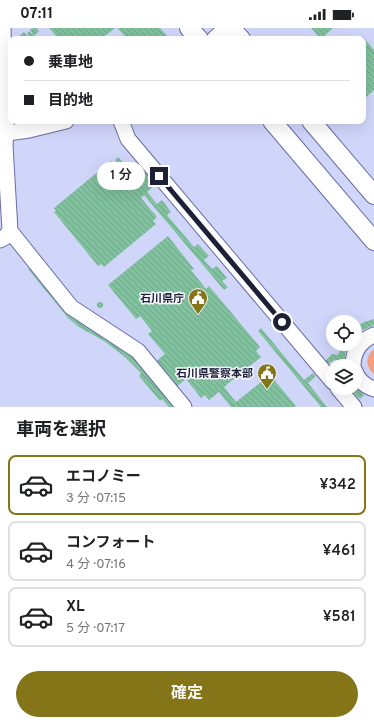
<!DOCTYPE html>
<html lang="ja">
<head>
<meta charset="utf-8">
<style>
	body { margin:0; font-family:Overpass,"Noto Sans JP",sans-serif; background:#f6f6f6; color:#202124; height:100vh; display:flex; flex-direction:column; font-size:15px; white-space:nowrap }
	* { box-sizing:border-box; margin:0 }
	p { font-size:13px; color:#757577 }
	.icon { flex:none; width:22px; height:22px; fill:none; stroke:currentColor; stroke-width:2; stroke-linecap:round; stroke-linejoin:round }
	.map { position:relative; height:379px; overflow:hidden }
	.details { display:flex; flex-direction:column; background:#fff; flex:1 }
	.details>* { flex:none }
	.banner { position:absolute; left:8px; top:8px; width:358px; height:88px; border-radius:8px; box-shadow:0 4px 16px #0002; display:grid; align-content:center; height:88px; padding:0 16px; background:#fff }
	.tools { position:absolute; left:326px; top:287px; display:grid; gap:8px }
	.tools a { display:grid; place-items:center; width:36px; height:36px; border-radius:50%; background:#fff; box-shadow:0 4px 16px #0002; font-size:20px }
	.end { position:absolute; width:18px; height:18px; margin:-9px; border:5px solid #1e2037; background:#fff; box-shadow:0 0 0 2px #fff }
	.from { border-radius:50% }
	.bubble { position:absolute; height:28px; border-radius:14px; background:#fff; box-shadow:0 4px 16px #0002; font-size:13px; font-weight:600; line-height:28px; text-align:center }
	.banner b { display:flex; align-items:center; gap:14px; height:38px; font-size:15px }
	.banner b+b { border-top:1px solid #e0e0e0 }
	.banner i { width:10px; height:10px; background:#202124 }
	ul { padding:0; list-style:none }
	li { display:flex; align-items:center; gap:12px; height:60px; margin:0 8px 6px; padding:0 8px; border:2px solid #e0e0e0; border-radius:8px }
	li div { flex:1 }
	li b { display:block; font-size:15px }
	li em { font-style:normal; font-weight:600 }
	li.selected { border-color:#847518 }
	li>.icon { width:36px; height:36px; stroke-width:1.5 }
	h2 { padding:0 16px; font-size:18px; line-height:48px }
	.cta { display:flex; gap:8px; margin-top:auto; padding:8px 16px }
	.cta a { flex:1; height:46px; border-radius:24px; background:#847518; color:#fff; font-size:16px; font-weight:600; line-height:46px; text-align:center }
	.status { display:flex; justify-content:space-between; align-items:center; height:28px; padding:0 20px; background:#fff; direction:ltr }
	.status svg { height:11px; fill:currentColor }
	.map>svg:first-child { display:block }
	.grass { fill:url(#grass-tufts) }
	.building { fill:url(#building-back-hatch) }
	.lines { fill:none; stroke-linecap:round; stroke-linejoin:round }
	.minor-casing { stroke:#686da5; stroke-width:17 }
	.major-casing { stroke:#686da5; stroke-width:20 }
	.minor { stroke:#fff; stroke-width:15 }
	.major { stroke:#fff; stroke-width:18 }
	.route { stroke:#1e2037; stroke-width:5 }
	.labels { text-anchor:middle; stroke-width:3; stroke-linejoin:round; paint-order:stroke }
	.poi-label { font-size:11px; font-weight:bold; fill:#1e2037; stroke:#f7f8ff; text-anchor:end }
</style>
</head>
<body>
<div class="status"><b>07:11</b><svg viewBox="0 0 49 12"><path d="M0 12V9h3v3zM5 12V6h3v6zM10 12V3h3v9zM15 12V0h3v12zM26 1h20v11H26zM47 4h2v5h-2z"/></svg></div>
<div class="map">
<svg width="374" height="379" viewBox="0 0 374 379">
	<defs>
		<pattern id="grass-tufts" width="24" height="20" patternUnits="userSpaceOnUse"><rect width="24" height="20" fill="#f59f82"/><path d="M3 7l-1-3M5 7V3M7 7l1-3M15 17l-1-3M17 17v-4M19 17l1-3" fill="none" stroke="#c6816b"/></pattern>
		<pattern id="building-back-hatch" width="6" height="6" patternUnits="userSpaceOnUse"><rect width="6" height="6" fill="#80c29e"/><path d="M-1 5l2 2M0 0l6 6M5-1l2 2" fill="none" stroke="#6ea689"/></pattern>
	</defs>
	<rect width="100%" height="100%" fill="#d0d5fa"/>
	<!-- grass -->
	<path class="grass" d="M 374,321 L 374,346 C 365,339 365,328 374,321 Z"/>
	<!-- building -->
	<path class="building" d="M 33,0 L 36,0 L 39,3 L 34,8 L 30,2 Z
		M 49,0 L 115,0 L 101,11 L 59,11 Z
		M 119,0 L 160,0 L 170,11 L 128,11 L 118,1 Z
		M 311,0 L 333,0 L 321,11 Z
		M 29,3 L 34,8 L 31,11 L 27,6 Z
		M 24,4 L 30,11 L 16,11 Z
		M 363,9 L 374,22 L 374,62 L 363,72 L 363,11 L 361,11 Z
		M 118,129 L 135,150 L 145,142 L 156,156 L 147,164 L 157,176 L 162,172 L 171,184 L 167,187 L 194,219 L 198,216 L 209,228 L 204,232 L 212,241 L 217,238 L 227,250 L 222,253 L 228,259 L 224,262 L 144,167 L 141,170 L 157,189 L 153,193 L 156,196 L 104,239 L 101,236 L 98,238 L 54,184 L 56,183 L 54,180 L 111,133 L 129,155 L 132,153 L 115,132 Z
		M 168,208 L 194,241 L 191,242 L 206,261 L 209,258 L 260,319 L 256,323 L 261,329 L 224,359 L 236,374 L 270,347 L 296,378 L 294,379 L 231,379 L 219,364 L 209,372 L 205,367 L 201,370 L 186,351 L 166,367 L 176,379 L 169,379 L 162,371 L 160,373 L 139,348 L 141,345 L 125,329 L 104,313 L 79,299 L 68,290 L 28,241 L 29,240 L 32,241 L 75,289 L 128,325 L 145,343 L 165,326 L 148,306 L 152,303 L 140,288 L 136,291 L 108,257 Z
		M97 277a3 3 0 1 1 6 0a3 3 0 1 1-6 0Z
		M 374,291 L 374,297 L 361,303 L 355,307 L 355,300 L 364,294 Z
		M 261,300 L 304,352 L 313,345 L 316,348 L 308,355 L 327,379 L 321,379 L 258,303 Z
		M 342,316 L 348,316 L 345,327 L 344,338 L 338,338 L 338,332 L 334,332 L 328,336 L 325,333 L 332,326 L 338,327 Z
		M 355,359 L 364,367 L 360,371 L 348,360 L 355,360 Z"/>
	<g class="lines">
		<defs>
			<path id="minor" d="M 214,11 L 226,0
				M 121,93 L 128,111 L 333,354
				M 0,106 L 29,102 L 66,93
				M 10,203 L 71,279 L 138,323 L 184,379
				M 0,212 L 4,210 L 10,203 L 5,117 L 6,105 L 3,0
				M 353,338 C 353,323 360,313 374,307
				M 355,343 C 358,352 365,358 374,361
				M 338,360 L 354,379"/>
			<path id="major" d="M 189,0 L 199,11
				M 231,0 L 241,11
				M 272,93 L 374,213
				M 311,93 L 374,167"/>
		</defs>
		<!-- minor casing -->
		<use href="#minor" class="minor-casing"/>
		<!-- major casing -->
		<use href="#major" class="major-casing"/>
		<!-- minor -->
		<use href="#minor" class="minor"/>
		<!-- major -->
		<use href="#major" class="major"/>
	</g>
	<g class="lines">
		<!-- route -->
		<path class="route" d="M 159,148 L 282,294"/>
	</g>
	<!-- icons -->
	<defs>
		<symbol id="civic-pin" viewBox="-11 -11 22 30"><path d="M0 17L-7.5 6A9.5 9.5 0 1 1 7.5 6Z" fill="#847518" stroke="#f7f8ff"/><path d="M-.6-6.5H3V-4.5H.6V-3L4-1V1h2V6H-6V1h2V-1L-.6-3ZM-1.2 2.5V6h2.4V2.5Z" fill="#fff"/></symbol>
	</defs>
	<g fill-rule="evenodd">
		<use href="#civic-pin" x="187" y="259" width="22" height="30"/>
		<use href="#civic-pin" x="256" y="334" width="22" height="30"/>
	</g>
	<g class="labels">
		<!-- poi labels -->
		<g class="poi-label">
			<text x="184" y="274">石川県庁</text>
			<text x="253" y="349">石川県警察本部</text>
		</g>
	</g>
</svg>
<div class="tools">
<a><svg class="icon" aria-label="locate" viewBox="0 0 24 24"><circle cx="12" cy="12" r="6"/><path d="M12 2v4M12 18v4M2 12h4M18 12h4"/></svg></a>
<a><svg class="icon" aria-label="layers" viewBox="0 0 24 24"><path d="M12 4l9 5-9 5-9-5zM3 14l9 5 9-5"/></svg></a>
</div>
<i class="end from" style="left:282px;top:294px"></i>
<i class="end" style="left:159px;top:148px"></i>
<div class="bubble" style="left:97px;top:134px;width:48px">1 分</div>
<div class="banner">
<b><i class="from"></i>乗車地</b>
<b><i></i>目的地</b>
</div>
</div>
<section class="details">
<h2>車両を選択</h2>
<ul>
<li class="selected"><svg class="icon" aria-label="car" viewBox="0 0 24 24"><path d="M5 17H2v-5l4-1 3-4h7l3 4 3 1v5h-3M9 17h6M6 11h13"/><circle cx="7" cy="17" r="2"/><circle cx="17" cy="17" r="2"/></svg><div><b>エコノミー</b><p>3 分 · 07:15</p></div><em>¥342</em></li>
<li><svg class="icon" aria-label="car" viewBox="0 0 24 24"><path d="M5 17H2v-5l4-1 3-4h7l3 4 3 1v5h-3M9 17h6M6 11h13"/><circle cx="7" cy="17" r="2"/><circle cx="17" cy="17" r="2"/></svg><div><b>コンフォート</b><p>4 分 · 07:16</p></div><em>¥461</em></li>
<li><svg class="icon" aria-label="car" viewBox="0 0 24 24"><path d="M5 17H2v-5l4-1 3-4h7l3 4 3 1v5h-3M9 17h6M6 11h13"/><circle cx="7" cy="17" r="2"/><circle cx="17" cy="17" r="2"/></svg><div><b>XL</b><p>5 分 · 07:17</p></div><em>¥581</em></li>
</ul>
<div class="cta"><a>確定</a></div>
</section>
</body>
</html>
